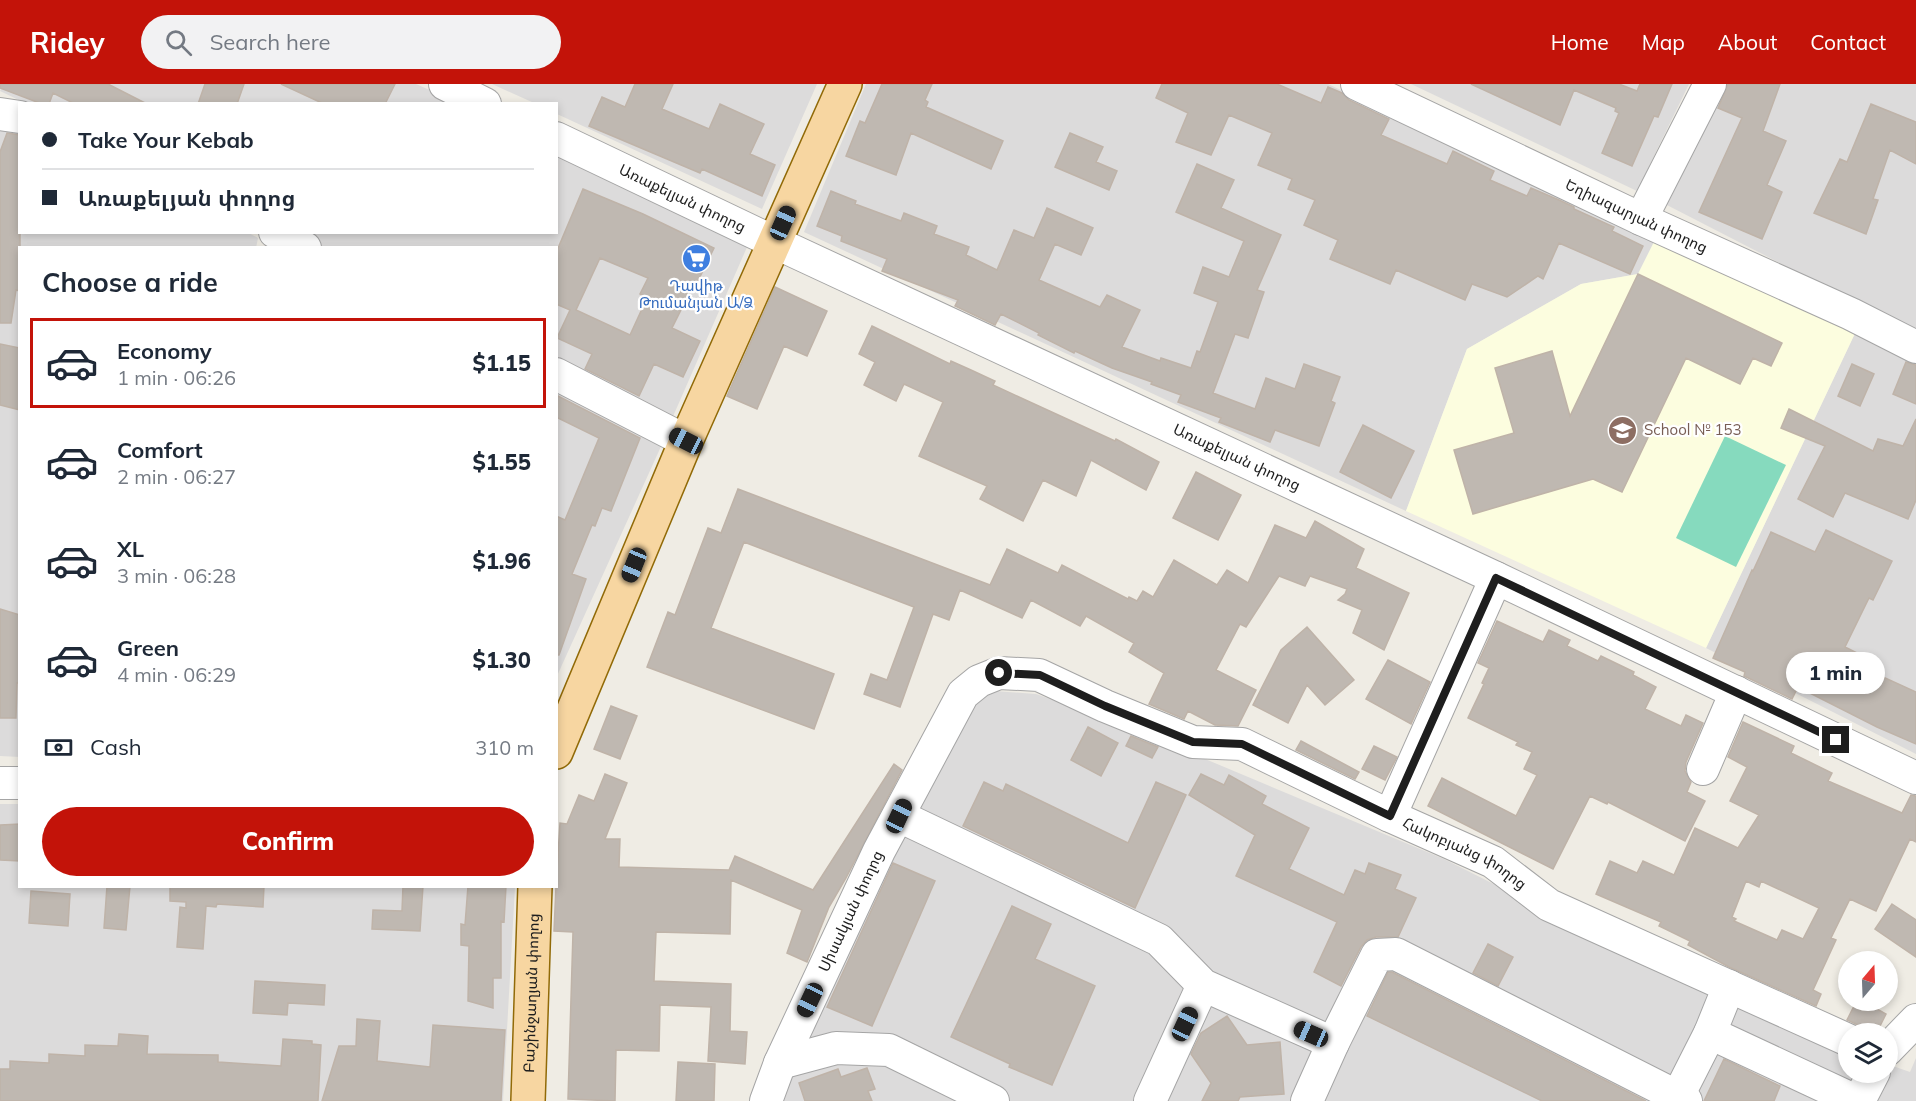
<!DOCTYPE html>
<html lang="en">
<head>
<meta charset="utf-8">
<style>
	body { margin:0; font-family:Mulish,"Noto Sans Armenian",sans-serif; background:#f2f2f3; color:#1f2937; height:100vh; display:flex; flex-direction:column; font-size:22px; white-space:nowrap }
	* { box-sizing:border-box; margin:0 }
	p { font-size:20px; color:#747a83 }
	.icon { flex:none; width:33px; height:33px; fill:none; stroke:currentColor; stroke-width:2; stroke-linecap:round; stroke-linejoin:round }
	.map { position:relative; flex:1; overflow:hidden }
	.panel { position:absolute; left:18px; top:162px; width:540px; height:642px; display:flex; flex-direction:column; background:#fff; border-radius:0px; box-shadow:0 3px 9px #0003 }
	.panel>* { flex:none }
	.top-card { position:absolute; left:18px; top:18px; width:540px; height:132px; border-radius:0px; box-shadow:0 3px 9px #0003; display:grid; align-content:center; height:132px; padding:0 24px; background:#fff }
	.needle { width:39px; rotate:19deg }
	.buttons { position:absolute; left:1838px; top:867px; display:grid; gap:12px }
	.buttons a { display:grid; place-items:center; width:60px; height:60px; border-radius:50%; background:#fff; box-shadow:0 3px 9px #0003; font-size:30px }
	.end { position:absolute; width:27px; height:27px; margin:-14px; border:8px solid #1e1e1e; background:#fff; box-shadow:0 0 0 3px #fff }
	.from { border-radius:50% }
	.bubble { position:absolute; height:42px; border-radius:21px; background:#fff; box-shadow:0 3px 9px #0003; font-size:20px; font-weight:800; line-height:42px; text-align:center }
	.car { position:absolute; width:18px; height:36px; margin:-18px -9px; border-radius:8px; box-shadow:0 0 4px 2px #0007; background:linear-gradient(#222 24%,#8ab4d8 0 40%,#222 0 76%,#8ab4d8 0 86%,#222 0) }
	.top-card b { display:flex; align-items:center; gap:21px; height:57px; font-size:22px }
	.top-card b+b { border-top:2px solid #e0e1e3 }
	.top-card i { width:15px; height:15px; background:#1f2937 }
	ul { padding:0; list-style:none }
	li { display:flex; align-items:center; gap:18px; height:90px; margin:0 12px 9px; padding:0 12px; border:3px solid transparent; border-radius:0px }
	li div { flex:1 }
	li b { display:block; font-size:22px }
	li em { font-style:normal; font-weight:800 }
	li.on { border-color:#c31309 }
	li>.icon { width:54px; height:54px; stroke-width:1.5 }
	h2 { padding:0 24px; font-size:27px; line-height:72px }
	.pay { display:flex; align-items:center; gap:15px; height:66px; padding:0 24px; font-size:22px }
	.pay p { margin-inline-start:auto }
	.button { display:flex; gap:12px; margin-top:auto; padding:12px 24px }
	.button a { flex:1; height:69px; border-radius:36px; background:#c31309; color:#fff; font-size:24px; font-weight:800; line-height:69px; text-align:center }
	header { display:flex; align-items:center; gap:36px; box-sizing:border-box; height:84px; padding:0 30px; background:#c31309; color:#fff }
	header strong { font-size:28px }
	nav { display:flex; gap:33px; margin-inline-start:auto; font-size:21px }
	.search { width:420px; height:54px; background:#f2f2f3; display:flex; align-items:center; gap:15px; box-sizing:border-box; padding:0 21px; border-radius:33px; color:#747a83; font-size:22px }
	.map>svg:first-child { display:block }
	.residential { fill:#dcdbdb }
	.education { fill:#fcfddf }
	.pitch { fill:#86dabe }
	.building { fill:#bfb8b1; stroke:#bfb3a8; stroke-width:1.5; fill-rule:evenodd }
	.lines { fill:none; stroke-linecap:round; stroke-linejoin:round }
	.minor-casing { stroke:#a5a5a5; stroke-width:34 }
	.major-casing { stroke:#916a07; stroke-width:36 }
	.minor { stroke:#fff; stroke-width:32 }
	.major { stroke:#f7d6a1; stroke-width:33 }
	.route { stroke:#1e1e1e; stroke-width:8 }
	.labels { text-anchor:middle; stroke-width:4.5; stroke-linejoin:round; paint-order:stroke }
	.street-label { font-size:15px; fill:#1e1e1e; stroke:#fff }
	.shop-label { font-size:15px; fill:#366cbe; stroke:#fff }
	.education-label { font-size:15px; fill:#785e54; stroke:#fff; text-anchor:start }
</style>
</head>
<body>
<header>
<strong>Ridey</strong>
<div class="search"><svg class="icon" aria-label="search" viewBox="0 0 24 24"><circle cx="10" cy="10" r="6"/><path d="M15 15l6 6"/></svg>Search here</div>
<nav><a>Home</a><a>Map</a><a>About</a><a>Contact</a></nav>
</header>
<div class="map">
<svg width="1916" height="1017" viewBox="0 0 1916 1017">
	<rect width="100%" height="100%" fill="#efece4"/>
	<!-- residential -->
	<path class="residential" d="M 3,0 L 416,0 L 459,19 L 27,20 L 0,7 Z
		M 492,0 L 817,0 L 762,125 L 557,30 L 556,20 L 534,19 Z
		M 866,0 L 1328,0 L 1656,154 L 1638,190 L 1581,200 L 1467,265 L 1406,427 L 804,148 Z
		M 1411,0 L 1689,0 L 1637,107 Z
		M 1719,0 L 1916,0 L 1916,249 L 1661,118 Z
		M 0,37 L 19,39 L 20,148 L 247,148 L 258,154 L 256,164 L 20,164 L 20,673 L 0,672 Z
		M 557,64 L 751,154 L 671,337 L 557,280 L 556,164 L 323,163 L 294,149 L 556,148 Z
		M 1858,243 L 1916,275 L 1916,670 L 1706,564 Z
		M 557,298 L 663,358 L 557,592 Z
		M 981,606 L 1036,610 L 1124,641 L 1444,775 L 1742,925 L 1848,965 L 1848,988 L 1887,988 L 1887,980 L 1910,988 L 1916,974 L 1916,1017 L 776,1017 L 922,703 Z
		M 0,720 L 19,720 L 20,802 L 515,803 L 503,1017 L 0,1017 Z"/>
	<!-- education -->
	<path class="education" d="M 1656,154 L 1858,243 L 1706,564 L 1406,427 L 1467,265 L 1581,200 L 1638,190 Z"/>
	<!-- pitch -->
	<path class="pitch" d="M 1725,352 L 1786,381 L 1736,483 L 1676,454 Z"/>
	<!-- building -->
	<path class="building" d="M 0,0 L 108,0 L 147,20 L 75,20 L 53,9 L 49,20 L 42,20 L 0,4 Z
		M 205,0 L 244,0 L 237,20 L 198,20 Z
		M 281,0 L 395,0 L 385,20 L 324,20 Z
		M 635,0 L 673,0 L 662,25 L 709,45 L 720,20 L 764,40 L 750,70 L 775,81 L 762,112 L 702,85 L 700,89 L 589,42 L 602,13 L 625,23 Z
		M 882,0 L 932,0 L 925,16 L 928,18 L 926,23 L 1003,57 L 991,85 L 911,49 L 896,91 L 846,72 L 860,37 L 865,39 Z
		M 1162,0 L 1277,0 L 1321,19 L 1328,3 L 1342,9 L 1349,16 L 1389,35 L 1381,51 L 1447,80 L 1453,67 L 1494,87 L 1490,96 L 1527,112 L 1531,104 L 1559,116 L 1574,123 L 1574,125 L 1614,143 L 1612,147 L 1643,162 L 1630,190 L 1559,159 L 1543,195 L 1538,192 L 1507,213 L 1472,200 L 1465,216 L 1396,186 L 1390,200 L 1330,175 L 1338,156 L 1304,141 L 1315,116 L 1288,105 L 1292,95 L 1258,81 L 1272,49 L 1229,31 L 1211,71 L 1176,58 L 1188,29 L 1156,14 Z
		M 1471,0 L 1619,0 L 1637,7 L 1640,0 L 1672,0 L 1658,33 L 1654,32 L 1632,82 L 1602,69 L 1619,29 L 1615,27 L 1616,24 L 1574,6 L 1560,41 Z
		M 1728,0 L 1780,0 L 1763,47 L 1786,57 L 1767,101 L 1782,108 L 1762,155 L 1699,128 L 1742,34 L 1718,24 Z
		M 1871,20 L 1916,38 L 1916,80 L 1890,66 L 1873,115 L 1878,116 L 1866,150 L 1814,129 L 1840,75 L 1847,78 Z
		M 7,49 L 20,51 L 20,207 L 16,206 L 11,239 L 0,239 L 0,68 Z
		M 1070,49 L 1103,63 L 1096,78 L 1117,87 L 1109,106 L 1055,83 Z
		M 1197,80 L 1234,96 L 1221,124 L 1281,151 L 1257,206 L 1264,208 L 1248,254 L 1235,250 L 1213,309 L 1255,325 L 1266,294 L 1295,305 L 1304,280 L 1340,293 L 1331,317 L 1335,319 L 1319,362 L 1275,346 L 1270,358 L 1219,338 L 1221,334 L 1178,318 L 1181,311 L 1151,300 L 1152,298 L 1112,284 L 1075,267 L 1074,269 L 1038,251 L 1039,249 L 1001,230 L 995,241 L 955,222 L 958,216 L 882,187 L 887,175 L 841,157 L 842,152 L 817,142 L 831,107 L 856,117 L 855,120 L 901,137 L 904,129 L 937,142 L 934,150 L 969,163 L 966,171 L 997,186 L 1014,146 L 1034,154 L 1047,124 L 1093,144 L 1081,171 L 1055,160 L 1039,196 L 1100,223 L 1107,211 L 1140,226 L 1122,263 L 1160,277 L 1161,274 L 1191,284 L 1197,267 L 1200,268 L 1218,218 L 1194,209 L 1203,183 L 1229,193 L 1244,157 L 1176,128 Z
		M 583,105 L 643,130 L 714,164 L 696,201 L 694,200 L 672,244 L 700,257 L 683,293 L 654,280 L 639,312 L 585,285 L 592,270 L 557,254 L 570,226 L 556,220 L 556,169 ZM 600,174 L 648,194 L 640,210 L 647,214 L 630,251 L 576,226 Z
		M 1638,190 L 1782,259 L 1771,282 L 1753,274 L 1740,300 L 1686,274 L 1622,408 L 1593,395 L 1473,430 L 1454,366 L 1514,349 L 1495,284 L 1552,267 L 1570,332 Z
		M 775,203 L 827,227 L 807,272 L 784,262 L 757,325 L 727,312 Z
		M 872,242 L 950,280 L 951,277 L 971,286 L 995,297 L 993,301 L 1115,357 L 1116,355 L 1159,378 L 1146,406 L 1091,376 L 1076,412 L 1043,396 L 1023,437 L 980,415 L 987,402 L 919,372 L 943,318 L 904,300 L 896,317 L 864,301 L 875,278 L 859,270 Z
		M 0,260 L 20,264 L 20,326 L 0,321 Z
		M 1906,278 L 1916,281 L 1916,320 L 1893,310 Z
		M 1852,280 L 1874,290 L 1860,322 L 1838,312 Z
		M 556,311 L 640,354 L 611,427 L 602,424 L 595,442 L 592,441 L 572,490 L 586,495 L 559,571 L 556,571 L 556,432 L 565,436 L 599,354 L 556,333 Z
		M 1789,325 L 1873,367 L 1878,355 L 1903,362 L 1916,335 L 1916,416 L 1908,435 L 1845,409 L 1833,433 L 1798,415 L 1825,362 L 1781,344 Z
		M 1363,341 L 1414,367 L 1391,414 L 1340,388 Z
		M 1196,388 L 1241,411 L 1218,456 L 1173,434 Z
		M 738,405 L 990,501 L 1007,465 L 1058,489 L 1062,481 L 1128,515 L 1129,513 L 1137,517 L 1143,507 L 1153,513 L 1174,476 L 1217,501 L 1227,486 L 1248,499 L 1275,441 L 1306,454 L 1315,437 L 1364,465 L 1356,484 L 1409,509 L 1384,566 L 1353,549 L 1362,526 L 1338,516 L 1345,510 L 1347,505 L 1310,492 L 1305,502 L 1279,492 L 1246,543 L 1240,540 L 1216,586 L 1256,606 L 1238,642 L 1215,641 L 1188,627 L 1184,635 L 1149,620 L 1164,589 L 1129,568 L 1134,559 L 1086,532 L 1080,542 L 1031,516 L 1022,534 L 960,506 L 949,536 L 933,530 L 900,623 L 864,610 L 871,590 L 887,596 L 914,523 L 744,458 L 711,544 L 834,590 L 814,645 L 647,583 L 668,528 L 675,531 L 708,444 L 721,449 Z
		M 1826,446 L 1892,477 L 1873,516 L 1869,514 L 1845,563 L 1877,579 L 1872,588 L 1916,608 L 1916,660 L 1877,643 L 1798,603 L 1792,615 L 1744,592 L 1745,588 L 1713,574 L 1752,486 L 1753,487 L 1771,448 L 1815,468 Z
		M 0,525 L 20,531 L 20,599 L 17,599 L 16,634 L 0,634 Z
		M 1497,537 L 1543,558 L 1549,546 L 1570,556 L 1567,562 L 1598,577 L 1601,572 L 1634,588 L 1633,591 L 1656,603 L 1645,625 L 1681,642 L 1686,631 L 1703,639 L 1686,678 L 1685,687 L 1691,698 L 1687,708 L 1705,717 L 1685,757 L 1608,718 L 1607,720 L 1590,712 L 1553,785 L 1428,722 L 1442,694 L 1516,732 L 1537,691 L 1524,685 L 1532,668 L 1516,661 L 1518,658 L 1468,634 L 1484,600 L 1482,599 L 1489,584 L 1478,579 Z
		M 1307,543 L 1354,596 L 1325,621 L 1307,601 L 1288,639 L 1253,621 L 1281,566 Z
		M 1388,576 L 1430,598 L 1411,640 L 1366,615 Z
		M 611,622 L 637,632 L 620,675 L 594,665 Z
		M 1743,638 L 1794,662 L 1791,669 L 1832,689 L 1828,697 L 1902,729 L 1911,711 L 1916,712 L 1916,758 L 1910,755 L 1876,827 L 1850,815 L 1831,854 L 1836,856 L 1813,906 L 1821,910 L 1816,922 L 1729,883 L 1688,861 L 1690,857 L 1659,842 L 1661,838 L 1596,810 L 1610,777 L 1637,789 L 1643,777 L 1674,791 L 1695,744 L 1738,764 L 1759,731 L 1730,717 L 1747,683 L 1728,673 ZM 1746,797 L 1759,803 L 1761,797 L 1819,824 L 1803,855 L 1782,846 L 1777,856 L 1734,837 L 1736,835 L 1732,833 Z
		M 1088,643 L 1118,659 L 1101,692 L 1071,676 Z
		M 1131,652 L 1158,663 L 1152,674 L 1126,662 Z
		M 1301,657 L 1359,688 L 1355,695 L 1296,666 Z
		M 1374,662 L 1397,673 L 1385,696 L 1362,685 Z
		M 894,680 L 902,686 L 846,794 L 829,823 L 807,878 L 787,869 L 802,826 L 731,796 L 730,850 L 656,848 L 654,897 L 731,900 L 730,947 L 747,948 L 745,980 L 708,977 L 711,923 L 660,921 L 659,967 L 616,966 L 615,1017 L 568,1015 L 573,848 L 554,847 L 556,802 L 560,739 L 567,740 L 579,711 L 594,717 L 605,690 L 627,699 L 605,755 L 620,755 L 619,783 L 729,786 L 735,772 L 813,806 Z
		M 1201,690 L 1224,701 L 1229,691 L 1266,712 L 1262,720 L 1309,744 L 1289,785 L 1344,811 L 1355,786 L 1365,790 L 1369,779 L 1401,791 L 1395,805 L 1416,814 L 1398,853 L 1376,853 L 1367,856 L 1361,863 L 1341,902 L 1314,888 L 1337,838 L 1236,792 L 1255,751 L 1189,711 Z
		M 984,698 L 1003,707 L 1006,700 L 1128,759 L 1156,698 L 1186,711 L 1135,824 L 963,742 Z
		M 20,740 L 20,777 L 0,776 L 0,741 Z
		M 893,779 L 935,797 L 872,942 L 827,923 Z
		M 107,802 L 130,802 L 126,846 L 104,844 Z
		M 170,802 L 264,802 L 263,823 L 217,820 L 216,823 L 206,822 L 203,865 L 177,863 L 180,823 L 186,824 L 186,818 L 170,817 Z
		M 403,802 L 423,802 L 420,847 L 372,845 L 373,826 L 402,827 Z
		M 468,802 L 506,802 L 504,838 L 501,837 L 501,894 L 493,894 L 493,924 L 468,917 L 469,862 L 461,861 L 461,840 L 465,841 Z
		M 31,807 L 70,810 L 68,842 L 29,839 Z
		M 1892,820 L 1916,836 L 1916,873 L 1875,845 Z
		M 1012,822 L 1051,840 L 1035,875 L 1095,902 L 1052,1001 L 1009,983 L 1010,980 L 951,953 Z
		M 1488,860 L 1513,873 L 1498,902 L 1473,889 Z
		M 1388,888 L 1392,888 L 1646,1017 L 1542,1017 L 1367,932 Z
		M 255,897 L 325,901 L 324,921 L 288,919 L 287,931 L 253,929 Z
		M 1857,916 L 1861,916 L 1886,930 L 1876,950 L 1864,950 L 1856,940 L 1847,936 Z
		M 1227,932 L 1247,961 L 1280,958 L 1284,1010 L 1240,1013 L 1238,1017 L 1202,1017 L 1211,999 L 1191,970 L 1201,949 Z
		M 357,935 L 380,937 L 377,977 L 430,983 L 433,941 L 505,946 L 501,1017 L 322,1017 L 339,962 L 356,962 Z
		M 119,950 L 148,952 L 147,970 L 218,971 L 218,978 L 281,982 L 283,955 L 312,957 L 312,960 L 321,961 L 318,1017 L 0,1017 L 0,985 L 10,985 L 10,977 L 49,979 L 49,970 L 85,972 L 85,961 L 118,962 Z
		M 1724,975 L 1780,1002 L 1774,1017 L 1704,1017 Z
		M 678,978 L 715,980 L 714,1017 L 676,1017 Z
		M 867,984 L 875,1005 L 868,1007 L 872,1017 L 805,1017 L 799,999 L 838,985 L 841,993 Z"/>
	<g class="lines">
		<defs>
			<g id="minor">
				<path d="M 445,0 L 485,20"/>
				<path id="s1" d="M 1357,0 L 1641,135 L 1851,230 L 1916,263"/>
				<path d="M 0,30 L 20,33"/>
				<path id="s2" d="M 556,54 L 774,158 L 1496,494 L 1916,694"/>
				<path d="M 1641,135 L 1710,0"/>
				<path d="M 275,148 L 305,164"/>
				<path d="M 556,290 L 686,357"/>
				<path d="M 1703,685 L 1736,608"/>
				<path d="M 0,699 L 20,699"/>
				<path d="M 899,732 L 1159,856 L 1203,901 L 1333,959"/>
				<path d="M 1390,732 L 1496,494"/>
				<path d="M 1729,902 L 1710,949 L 1856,1017"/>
				<path d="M 1887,966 L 1916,936"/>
				<path d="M 780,979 L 836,964 L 889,966 L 993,1017"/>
				<path d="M 1678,1012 L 1710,949"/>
				<path id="s3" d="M 766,1017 L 780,979 L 879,767 L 963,610 L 979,597 L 999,589 L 1039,591 L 1105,622 L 1193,658 L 1242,660 L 1390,732 L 1493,778 L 1549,821 L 1848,956"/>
				<path d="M 1150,1017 L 1203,901"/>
				<path d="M 1307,1017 L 1333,959 L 1377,871 L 1396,870 L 1686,1017"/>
				<path d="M 1859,1017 L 1874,988"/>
			</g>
			<g id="major">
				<path d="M 556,668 L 686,357 L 845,0"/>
				<path id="s4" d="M 528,1017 L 535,802"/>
			</g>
		</defs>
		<!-- minor casing -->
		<use href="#minor" class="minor-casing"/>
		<!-- major casing -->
		<use href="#major" class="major-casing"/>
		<!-- minor -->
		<use href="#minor" class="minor"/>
		<!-- major -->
		<use href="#major" class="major"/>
	</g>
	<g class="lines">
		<!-- route -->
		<path class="route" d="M 999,589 L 1040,591 L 1105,622 L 1193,658 L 1242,660 L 1390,732 L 1496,494 L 1836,656"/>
	</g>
	<!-- icons -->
	<defs>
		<symbol id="supermarket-disc" viewBox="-11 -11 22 22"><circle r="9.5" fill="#3f7fe0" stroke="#fff"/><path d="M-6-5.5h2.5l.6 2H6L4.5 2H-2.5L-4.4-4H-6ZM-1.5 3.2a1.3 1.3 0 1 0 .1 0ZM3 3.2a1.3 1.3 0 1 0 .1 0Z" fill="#fff"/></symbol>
		<symbol id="school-disc" viewBox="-11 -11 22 22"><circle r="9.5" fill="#8d6e63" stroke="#fff"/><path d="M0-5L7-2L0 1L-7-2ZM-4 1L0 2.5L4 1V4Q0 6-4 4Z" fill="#fff"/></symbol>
	</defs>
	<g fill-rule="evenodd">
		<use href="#supermarket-disc" x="680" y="158" width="33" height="33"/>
		<use href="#school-disc" x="1606" y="330" width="33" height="33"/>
	</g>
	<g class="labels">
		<!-- street labels -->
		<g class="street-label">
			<text dy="5" stroke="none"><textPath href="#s2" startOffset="140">Առաքելյան փողոց</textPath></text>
			<text dy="5" stroke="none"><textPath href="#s1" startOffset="309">Եղիազարյան փողոց</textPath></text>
			<text dy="5" stroke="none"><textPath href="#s2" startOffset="752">Առաքելյան փողոց</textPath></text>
			<text dy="5" stroke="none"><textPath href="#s3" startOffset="1000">Հակոբյանց փողոց</textPath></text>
			<text dy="5" stroke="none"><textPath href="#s3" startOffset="208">Սիսակյան փողոց</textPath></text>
			<text dy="5" stroke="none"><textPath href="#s4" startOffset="108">Բաշինջաղյան փողոց</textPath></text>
		</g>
		<!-- shop labels -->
		<g class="shop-label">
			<text x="696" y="207">Դավիթ<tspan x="696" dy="17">Թումանյան Ա/Ձ</tspan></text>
		</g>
		<!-- education labels -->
		<g class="education-label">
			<text x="1644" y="351">School № 153</text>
		</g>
	</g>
</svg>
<div class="buttons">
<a><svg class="needle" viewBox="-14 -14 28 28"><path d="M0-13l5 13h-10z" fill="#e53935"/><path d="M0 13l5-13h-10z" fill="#747a83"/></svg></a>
<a><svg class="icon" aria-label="layers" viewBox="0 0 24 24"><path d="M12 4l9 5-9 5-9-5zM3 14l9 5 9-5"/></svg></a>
</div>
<i class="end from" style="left:999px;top:589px"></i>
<i class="end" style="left:1836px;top:656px"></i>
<div class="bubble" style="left:1786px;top:568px;width:99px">1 min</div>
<i class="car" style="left:783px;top:139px;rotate:24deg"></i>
<i class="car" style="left:686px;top:357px;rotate:297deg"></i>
<i class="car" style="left:634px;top:481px;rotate:202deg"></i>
<i class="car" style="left:899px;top:732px;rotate:25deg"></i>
<i class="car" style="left:810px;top:916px;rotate:205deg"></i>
<i class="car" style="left:1185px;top:940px;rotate:25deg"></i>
<i class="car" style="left:1311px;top:950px;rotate:294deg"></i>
<div class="top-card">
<b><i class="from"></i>Take Your Kebab</b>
<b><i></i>Առաքելյան փողոց</b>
</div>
<section class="panel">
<h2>Choose a ride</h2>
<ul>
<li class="on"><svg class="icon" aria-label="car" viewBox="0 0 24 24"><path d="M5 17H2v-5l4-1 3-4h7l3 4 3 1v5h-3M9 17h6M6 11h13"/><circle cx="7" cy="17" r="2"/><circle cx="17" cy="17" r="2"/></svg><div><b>Economy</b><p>1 min · 06:26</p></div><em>$1.15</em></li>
<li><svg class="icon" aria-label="car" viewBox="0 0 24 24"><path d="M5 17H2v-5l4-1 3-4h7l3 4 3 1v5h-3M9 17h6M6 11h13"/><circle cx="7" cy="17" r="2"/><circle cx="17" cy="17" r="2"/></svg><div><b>Comfort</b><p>2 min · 06:27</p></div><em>$1.55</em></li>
<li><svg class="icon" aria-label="car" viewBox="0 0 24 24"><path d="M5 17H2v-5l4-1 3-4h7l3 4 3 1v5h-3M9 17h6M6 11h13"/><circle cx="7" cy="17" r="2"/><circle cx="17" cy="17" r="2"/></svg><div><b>XL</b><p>3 min · 06:28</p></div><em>$1.96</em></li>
<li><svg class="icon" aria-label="car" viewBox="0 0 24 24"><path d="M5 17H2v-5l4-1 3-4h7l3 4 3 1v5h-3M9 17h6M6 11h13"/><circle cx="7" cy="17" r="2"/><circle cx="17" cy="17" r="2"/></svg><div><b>Green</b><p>4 min · 06:29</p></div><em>$1.30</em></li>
</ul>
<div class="pay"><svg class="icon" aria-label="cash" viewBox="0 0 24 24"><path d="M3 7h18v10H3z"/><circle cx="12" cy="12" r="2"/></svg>Cash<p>310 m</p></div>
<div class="button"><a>Confirm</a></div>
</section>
</div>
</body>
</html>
